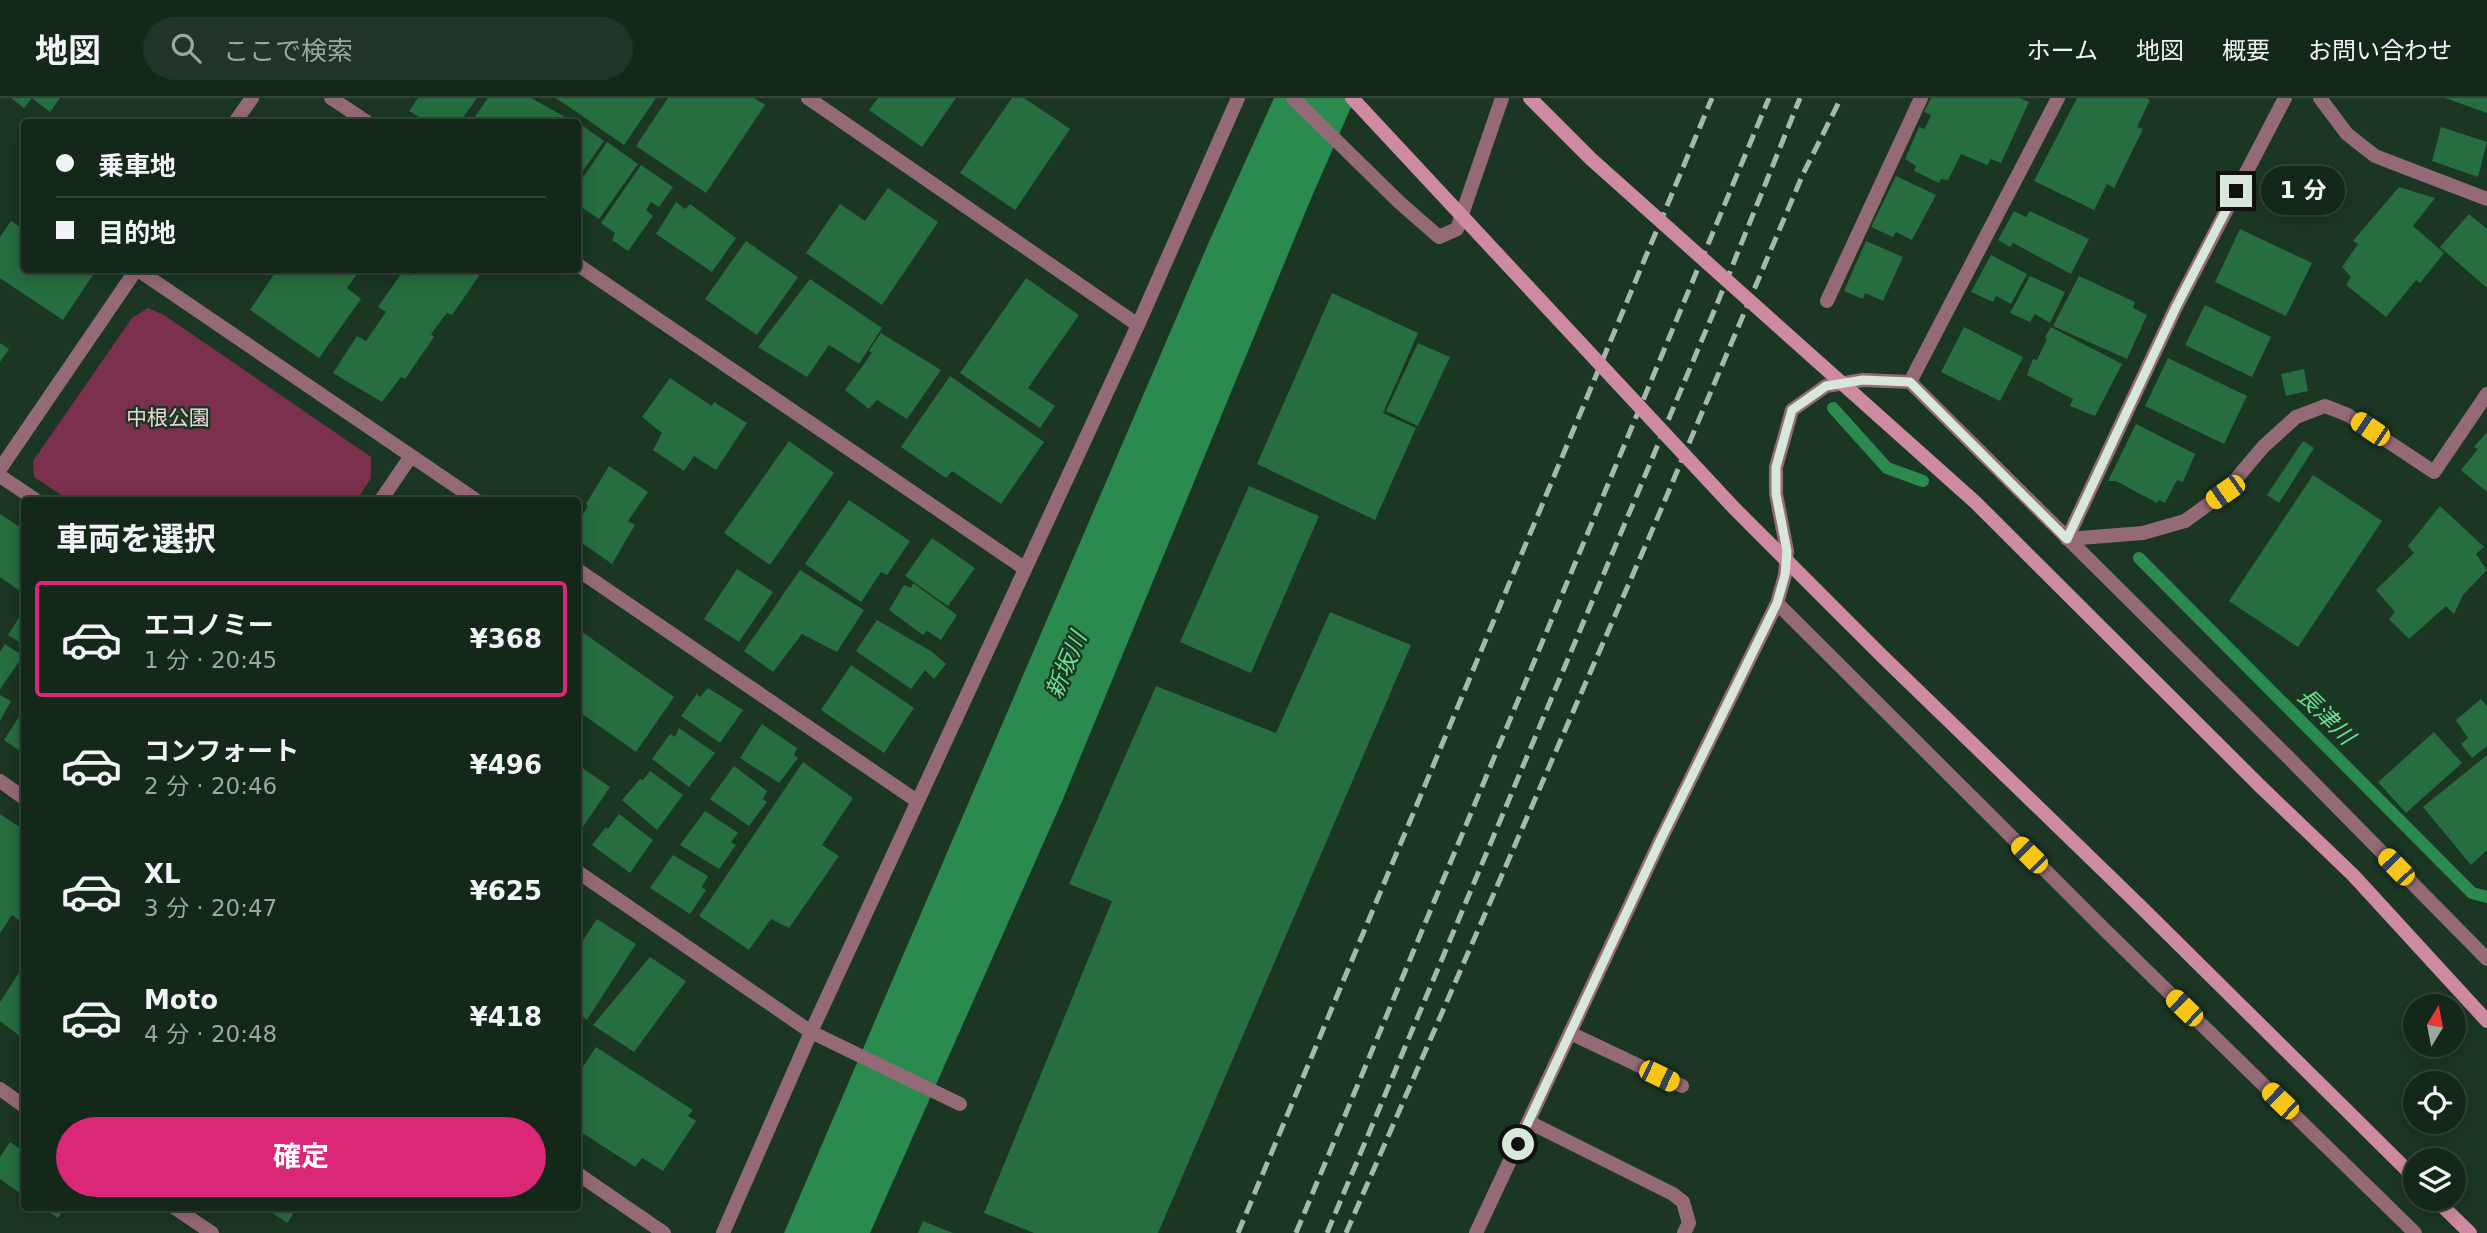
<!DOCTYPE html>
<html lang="ja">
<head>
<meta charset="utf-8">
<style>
	body { margin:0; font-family:"DejaVu Sans","Noto Sans JP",sans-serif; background:#213427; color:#f1f3f6; height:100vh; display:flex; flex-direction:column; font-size:26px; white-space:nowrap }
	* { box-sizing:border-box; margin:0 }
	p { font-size:23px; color:#9da6a2 }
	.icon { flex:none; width:38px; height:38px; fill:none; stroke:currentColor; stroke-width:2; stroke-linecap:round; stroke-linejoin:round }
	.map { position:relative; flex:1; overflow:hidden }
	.drawer { position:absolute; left:21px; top:399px; width:560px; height:714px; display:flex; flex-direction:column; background:#14281a; border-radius:7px; box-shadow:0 4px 18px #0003,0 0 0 2px #334439 }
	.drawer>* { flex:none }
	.top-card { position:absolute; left:21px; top:21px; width:560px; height:154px; border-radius:7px; box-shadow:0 4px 18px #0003,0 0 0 2px #334439; display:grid; align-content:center; height:154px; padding:0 35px; background:#14281a }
	.needle { width:46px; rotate:10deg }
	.buttons { position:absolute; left:2403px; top:896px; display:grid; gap:14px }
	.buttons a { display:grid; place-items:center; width:63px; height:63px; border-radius:50%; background:#14281a; box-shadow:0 4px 18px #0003,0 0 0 2px #334439; font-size:35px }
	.end { position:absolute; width:32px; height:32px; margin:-16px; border:9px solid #d7e7da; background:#111; box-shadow:0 0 0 4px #111 }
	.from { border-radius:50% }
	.bubble { position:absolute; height:49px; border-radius:24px; background:#14281a; box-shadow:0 4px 18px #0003,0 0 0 2px #334439; font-size:23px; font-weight:700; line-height:49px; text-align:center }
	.car { position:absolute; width:21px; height:42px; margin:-21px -10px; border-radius:9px; box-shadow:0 0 5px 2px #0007; background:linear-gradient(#f5c518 24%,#345 0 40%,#f5c518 0 76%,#345 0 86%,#f5c518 0) }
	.top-card b { display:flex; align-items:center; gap:24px; height:66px; font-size:26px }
	.top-card b+b { border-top:2px solid #334439 }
	.top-card i { width:18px; height:18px; background:#f1f3f6 }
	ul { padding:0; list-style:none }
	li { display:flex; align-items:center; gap:21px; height:116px; margin:0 14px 10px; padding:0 21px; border:4px solid transparent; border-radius:7px }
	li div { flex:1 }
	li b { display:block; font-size:26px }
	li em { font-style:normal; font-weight:700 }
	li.current { border-color:#db2777 }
	li>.icon { width:63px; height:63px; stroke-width:1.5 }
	h2 { padding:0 35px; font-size:32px; line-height:84px }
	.action { display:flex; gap:14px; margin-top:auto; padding:14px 35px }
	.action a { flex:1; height:80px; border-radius:42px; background:#db2777; color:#fff; font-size:28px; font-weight:700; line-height:80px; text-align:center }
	header { display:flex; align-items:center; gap:42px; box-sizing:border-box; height:98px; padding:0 35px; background:#14281a; border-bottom:2px solid #334439 }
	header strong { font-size:33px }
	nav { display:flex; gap:38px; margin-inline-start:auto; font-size:24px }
	.search { width:490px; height:63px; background:#213427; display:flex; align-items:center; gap:18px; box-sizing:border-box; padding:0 24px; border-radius:38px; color:#9da6a2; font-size:26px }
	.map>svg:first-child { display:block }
	.green { fill:#7b314d }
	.water { fill:#2b8a4e }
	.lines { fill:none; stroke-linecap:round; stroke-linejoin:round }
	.stream { stroke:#2b8a4e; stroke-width:12 }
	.building { fill:#266d3f }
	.lane { stroke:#956a77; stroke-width:14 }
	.street { stroke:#956a77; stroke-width:14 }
	.secondary { stroke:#ce8aa0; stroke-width:14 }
	.rail { stroke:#a5b8a9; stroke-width:5; stroke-dasharray:14 7; stroke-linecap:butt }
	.secondary-bridge { stroke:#ce8aa0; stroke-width:14 }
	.route { stroke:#d7e7da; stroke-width:9 }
	.labels { text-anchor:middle; stroke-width:5; stroke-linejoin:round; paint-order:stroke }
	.park-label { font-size:21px; fill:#eed3db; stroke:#1b3623 }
	.water-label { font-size:23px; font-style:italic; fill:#6ce392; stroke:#1b3623 }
</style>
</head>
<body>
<header>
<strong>地図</strong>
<div class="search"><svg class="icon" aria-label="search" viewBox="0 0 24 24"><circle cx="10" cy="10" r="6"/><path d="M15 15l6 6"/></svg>ここで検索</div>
<nav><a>ホーム</a><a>地図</a><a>概要</a><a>お問い合わせ</a></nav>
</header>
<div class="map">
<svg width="2487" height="1135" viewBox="0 0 2487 1135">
	<rect width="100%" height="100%" fill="#1b3623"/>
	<!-- green -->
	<path class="green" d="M 148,210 L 164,217 L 371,359 L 371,380 L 357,402 L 69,402 L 34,379 L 33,363 L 132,220 Z"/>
	<!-- water -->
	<path class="water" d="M 1274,0 L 1355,0 L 1310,103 L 1063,701 L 870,1135 L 784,1135 L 1208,146 Z"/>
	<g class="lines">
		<!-- stream -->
		<path class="stream" d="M 1833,310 L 1887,370 L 1923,383
			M 2139,460 L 2472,795 L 2487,799"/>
	</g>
	<!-- building -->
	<path class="building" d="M 11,0 L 60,0 L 50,14 L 32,0 L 24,10 Z
		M 418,0 L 477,0 L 460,24 L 416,24 L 419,19 L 409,13 Z
		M 488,0 L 531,0 L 567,20 L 564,24 L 471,24 Z
		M 556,0 L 656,0 L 624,47 Z
		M 668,0 L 754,0 L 765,7 L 706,95 L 636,48 Z
		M 878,0 L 956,0 L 922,49 L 869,12 Z
		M 1012,0 L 1024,0 L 1070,31 L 1015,112 L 960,75 Z
		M 1931,0 L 2020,0 L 2029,4 L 2001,65 L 1991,61 L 1987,67 L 1961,56 L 1948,82 L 1941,81 L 1939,85 L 1914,73 L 1916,68 L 1905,61 L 1919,29 L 1925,31 L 1931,17 L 1924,14 Z
		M 2077,0 L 2146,0 L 2150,2 L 2137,29 L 2143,31 L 2114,90 L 2107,86 L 2094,112 L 2034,83 Z
		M 2445,0 L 2487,0 L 2487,15 Z
		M 573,21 L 604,43 L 578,80 L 578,24 L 570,24 Z
		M 2441,29 L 2487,44 L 2478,79 L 2432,63 Z
		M 607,44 L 638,66 L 599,121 L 578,107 L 578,87 Z
		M 641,67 L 673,89 L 659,109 L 651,104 L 646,112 L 653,118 L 628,153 L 612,142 L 615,135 L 601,125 Z
		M 1896,78 L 1936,97 L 1912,142 L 1896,134 L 1893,139 L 1871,129 Z
		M 2399,89 L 2435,100 L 2413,128 L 2444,155 L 2420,185 L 2416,182 L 2386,219 L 2346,187 L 2351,179 L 2342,169 L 2358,146 L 2353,143 Z
		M 888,90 L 938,124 L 882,207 L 806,155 L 840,106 L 865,123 Z
		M 676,104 L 685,111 L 690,106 L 736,140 L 712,174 L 656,136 Z
		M 2014,113 L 2026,119 L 2030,113 L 2089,141 L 2071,176 L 2013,145 L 2010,149 L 1998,142 Z
		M 2469,116 L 2487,131 L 2487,190 L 2440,149 Z
		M 11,123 L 24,132 L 24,172 L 84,172 L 93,177 L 63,222 L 0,180 L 0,139 Z
		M 2240,131 L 2312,165 L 2286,218 L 2215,184 Z
		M 746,143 L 798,179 L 757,237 L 705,201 Z
		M 1866,143 L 1903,159 L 1883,203 L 1865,195 L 1863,201 L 1844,193 Z
		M 1991,157 L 2027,176 L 2011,206 L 1996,198 L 1993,204 L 1971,194 Z
		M 277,172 L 360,172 L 347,190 L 361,201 L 319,260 L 250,212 Z
		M 415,172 L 478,172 L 481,175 L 452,217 L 447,215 L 431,236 L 434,239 L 405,281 L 401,279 L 382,304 L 333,275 L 357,238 L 366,243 L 386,214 L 378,209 L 403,173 L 410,178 Z
		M 2030,178 L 2065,194 L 2050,225 L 2035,216 L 2030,224 L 2010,215 Z
		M 2079,178 L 2135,204 L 2133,210 L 2147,217 L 2127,261 L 2053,228 Z
		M 1026,180 L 1079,217 L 1028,290 L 1055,308 L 1040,330 L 960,275 Z
		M 810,181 L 882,230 L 859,266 L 829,247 L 807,279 L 758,249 Z
		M 1332,195 L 1418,235 L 1383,315 L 1416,330 L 1375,422 L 1257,366 Z
		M 2205,207 L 2271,239 L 2252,279 L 2185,247 Z
		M 1964,229 L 2023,259 L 2000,303 L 1941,274 Z
		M 2051,229 L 2122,266 L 2095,318 L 2070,308 L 2073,301 L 2027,277 L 2033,261 L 2037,262 L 2047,241 L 2045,239 Z
		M 881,235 L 941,272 L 907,321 L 877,302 L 869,311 L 845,292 L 872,255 L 869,253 Z
		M 0,245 L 9,251 L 0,264 Z
		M 1418,245 L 1450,259 L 1418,328 L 1386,313 Z
		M 2168,260 L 2247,298 L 2224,346 L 2145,308 Z
		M 2304,271 L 2308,293 L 2286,298 L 2281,276 Z
		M 950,278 L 1044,344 L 1001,406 L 952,373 L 946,380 L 901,349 Z
		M 670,280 L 712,308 L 714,304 L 747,325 L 716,372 L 694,358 L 684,373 L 653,352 L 662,335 L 642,319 Z
		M 2136,326 L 2195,356 L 2183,384 L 2177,382 L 2165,405 L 2159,402 L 2157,405 L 2116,383 L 2108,383 Z
		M 2487,334 L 2487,394 L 2461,372 L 2478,351 L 2474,349 Z
		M 789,343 L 834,375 L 770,467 L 724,435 Z
		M 2303,343 L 2314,350 L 2279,405 L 2267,397 Z
		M 609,368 L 648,394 L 628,423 L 635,427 L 612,466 L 578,442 L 578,424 L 588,408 L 586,406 Z
		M 2313,377 L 2382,423 L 2298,549 L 2229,503 Z
		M 1249,388 L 1319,418 L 1251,575 L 1180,544 Z
		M 849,402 L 910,443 L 887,477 L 881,474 L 861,504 L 805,466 Z
		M 2440,408 L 2484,449 L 2476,456 L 2487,472 L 2463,497 L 2454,516 L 2446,508 L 2409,541 L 2389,521 L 2395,514 L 2376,492 L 2414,455 L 2408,448 Z
		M 0,416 L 24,432 L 23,495 L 0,479 Z
		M 932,440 L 975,470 L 948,508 L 905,478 Z
		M 737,471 L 773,494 L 739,544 L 704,521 Z
		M 800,472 L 864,512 L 837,554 L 802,536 L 773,574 L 744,553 Z
		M 913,485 L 957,517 L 941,542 L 927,533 L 923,537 L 889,512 L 904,487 L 911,490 Z
		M 24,512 L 24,547 L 8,537 Z
		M 1330,514 L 1411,547 L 1158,1135 L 1034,1135 L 984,1115 L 1112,803 L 1069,786 L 1156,588 L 1276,635 Z
		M 877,522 L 931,553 L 946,566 L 934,581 L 925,572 L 911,591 L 856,553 Z
		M 578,531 L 674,599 L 636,654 L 578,613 Z
		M 5,546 L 23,558 L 0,591 L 0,554 Z
		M 851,567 L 914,610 L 884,655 L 821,612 Z
		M 708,590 L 743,612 L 720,645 L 681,618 L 697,596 L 700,599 Z
		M 0,597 L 11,603 L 0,623 Z
		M 2481,601 L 2487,608 L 2487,648 L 2472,660 L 2461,646 L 2468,640 L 2456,622 Z
		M 24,611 L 24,656 L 4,642 Z
		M 762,626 L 797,650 L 794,657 L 798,660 L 779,685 L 740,660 Z
		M 679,630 L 715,655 L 689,689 L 652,661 L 670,636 L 675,639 Z
		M 2434,634 L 2462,665 L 2406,715 L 2378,684 Z
		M 2487,657 L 2487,752 L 2471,767 L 2423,709 Z
		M 803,664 L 853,700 L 822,747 L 839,758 L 789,830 L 771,821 L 749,852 L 699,818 Z
		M 578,667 L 610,689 L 578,736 Z
		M 734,668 L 767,693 L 763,701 L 767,704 L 749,728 L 710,701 Z
		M 650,673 L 683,697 L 657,732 L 622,702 L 640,681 L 643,682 Z
		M 705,713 L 738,735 L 731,744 L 736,747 L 719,771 L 680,747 Z
		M 0,716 L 24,732 L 24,826 L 12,817 L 0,835 Z
		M 619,716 L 653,742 L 630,775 L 592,747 L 606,729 L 608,731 Z
		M 673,757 L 708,778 L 702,789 L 706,792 L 690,816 L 650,790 Z
		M 597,821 L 636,846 L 587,922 L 578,915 L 578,850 Z
		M 650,859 L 686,883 L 634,954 L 593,927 Z
		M 24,867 L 24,941 L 0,923 L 0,904 Z
		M 596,949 L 693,1012 L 688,1018 L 696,1023 L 663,1073 L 642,1060 L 635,1069 L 578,1032 L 578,976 Z
		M 10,1044 L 24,1054 L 24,1098 L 0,1081 L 0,1059 Z
		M 42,1110 L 65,1110 L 58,1120 Z
		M 265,1110 L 297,1110 L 287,1125 Z
		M 923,1123 L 953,1135 L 918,1135 Z"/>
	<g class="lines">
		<!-- lane -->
		<path class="lane" d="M 1910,284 L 2058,0
			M 1570,935 L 1682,988
			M 1529,1024 L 1673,1096 L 1683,1104 L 1689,1125 L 1684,1135"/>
		<!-- street -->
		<path class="street" d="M 331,0 L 367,24
			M 808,0 L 1138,227
			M 1293,0 L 1399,104 L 1439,139 L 1457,131 L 1502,0
			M 2285,0 L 2176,209 L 2067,441 L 2143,435 L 2185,423 L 2225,394 L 2263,349 L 2296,319 L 2325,308 L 2348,317 L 2434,374 L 2487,296
			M 2320,0 L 2347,36 L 2375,58 L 2487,101
			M 235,24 L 252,0
			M 578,167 L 1024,470
			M 138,172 L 476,402
			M 1827,203 L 1921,0
			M 0,371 L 136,172
			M 0,378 L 36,402
			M 381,402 L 411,358
			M 578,472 L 917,703
			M 1777,505 L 2107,834 L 2415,1135
			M 0,683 L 24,700
			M 578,774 L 811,934 L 960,1006
			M 0,991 L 24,1008
			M 578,1076 L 664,1135
			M 175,1110 L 212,1135
			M 723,1135 L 811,934 L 1138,227 L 1238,0
			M 1476,1135 L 1660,743 L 1777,505 L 1785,477 L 1787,453 L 1776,396 L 1776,369 L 1792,312 L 1826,288 L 1863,282 L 1910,284 L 2288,659 L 2487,861"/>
		<!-- secondary -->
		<path class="secondary" d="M 2261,689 L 2353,777 L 2487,923
			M 2139,807 L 2415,1080
			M 2435,1101 L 2470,1135"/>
		<!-- rail -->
		<path class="rail" d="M 1238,1135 L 1712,0
			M 1296,1135 L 1769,0
			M 1327,1135 L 1717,206 L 1800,0
			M 1346,1135 L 1654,428 L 1803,76 L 1841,0"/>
		<!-- secondary-bridge -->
		<path class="secondary-bridge" d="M 1352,0 L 1734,410 L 1881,557 L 2139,807
			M 1530,0 L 1591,61 L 1975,404 L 2261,689"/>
	</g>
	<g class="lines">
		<!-- route -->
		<path class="route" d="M 1518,1046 L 1660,743 L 1777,505 L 1785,477 L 1787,453 L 1776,396 L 1776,369 L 1792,312 L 1826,288 L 1863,282 L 1910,284 L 2067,441 L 2176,209 L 2236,93"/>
	</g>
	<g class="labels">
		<!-- park labels -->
		<g class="park-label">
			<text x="168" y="327">中根公園</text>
		</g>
		<!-- water labels -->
		<g class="water-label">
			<text transform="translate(1066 567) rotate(-67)" y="8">新坂川</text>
			<text transform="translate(2326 618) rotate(45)" y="8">長津川</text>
		</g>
	</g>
</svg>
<div class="buttons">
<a><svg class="needle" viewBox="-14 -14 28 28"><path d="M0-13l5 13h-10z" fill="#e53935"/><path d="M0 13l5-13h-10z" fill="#9da6a2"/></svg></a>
<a><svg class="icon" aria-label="locate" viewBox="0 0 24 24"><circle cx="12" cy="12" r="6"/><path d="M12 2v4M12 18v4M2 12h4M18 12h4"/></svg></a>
<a><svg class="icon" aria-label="layers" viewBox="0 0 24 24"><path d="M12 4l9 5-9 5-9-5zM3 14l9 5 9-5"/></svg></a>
</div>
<i class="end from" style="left:1518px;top:1046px"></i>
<i class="end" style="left:2236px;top:93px"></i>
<div class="bubble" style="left:2261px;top:68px;width:84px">1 分</div>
<i class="car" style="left:2370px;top:331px;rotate:304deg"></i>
<i class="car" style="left:2225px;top:394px;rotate:235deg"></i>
<i class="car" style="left:2029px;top:757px;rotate:315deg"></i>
<i class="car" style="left:2396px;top:769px;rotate:316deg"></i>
<i class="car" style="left:2184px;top:910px;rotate:314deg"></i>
<i class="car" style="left:1659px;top:978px;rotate:116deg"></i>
<i class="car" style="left:2280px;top:1003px;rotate:314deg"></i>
<div class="top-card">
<b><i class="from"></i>乗車地</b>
<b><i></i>目的地</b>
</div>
<section class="drawer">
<h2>車両を選択</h2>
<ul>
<li class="current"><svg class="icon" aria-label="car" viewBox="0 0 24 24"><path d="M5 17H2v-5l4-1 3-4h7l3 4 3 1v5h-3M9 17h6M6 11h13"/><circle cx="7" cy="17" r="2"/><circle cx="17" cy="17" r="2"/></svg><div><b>エコノミー</b><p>1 分 · 20:45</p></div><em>¥368</em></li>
<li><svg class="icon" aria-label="car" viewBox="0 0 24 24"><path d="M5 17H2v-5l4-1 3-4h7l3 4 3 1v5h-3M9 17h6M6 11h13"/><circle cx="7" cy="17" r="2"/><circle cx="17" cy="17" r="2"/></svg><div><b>コンフォート</b><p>2 分 · 20:46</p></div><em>¥496</em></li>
<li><svg class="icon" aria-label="car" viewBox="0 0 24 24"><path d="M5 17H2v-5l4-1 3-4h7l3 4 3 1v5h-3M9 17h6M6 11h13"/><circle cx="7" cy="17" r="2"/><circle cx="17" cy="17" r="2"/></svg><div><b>XL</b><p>3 分 · 20:47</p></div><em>¥625</em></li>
<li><svg class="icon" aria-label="car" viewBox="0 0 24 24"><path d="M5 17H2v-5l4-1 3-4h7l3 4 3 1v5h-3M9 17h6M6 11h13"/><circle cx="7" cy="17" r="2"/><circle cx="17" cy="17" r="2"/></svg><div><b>Moto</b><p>4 分 · 20:48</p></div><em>¥418</em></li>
</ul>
<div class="action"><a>確定</a></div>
</section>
</div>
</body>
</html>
